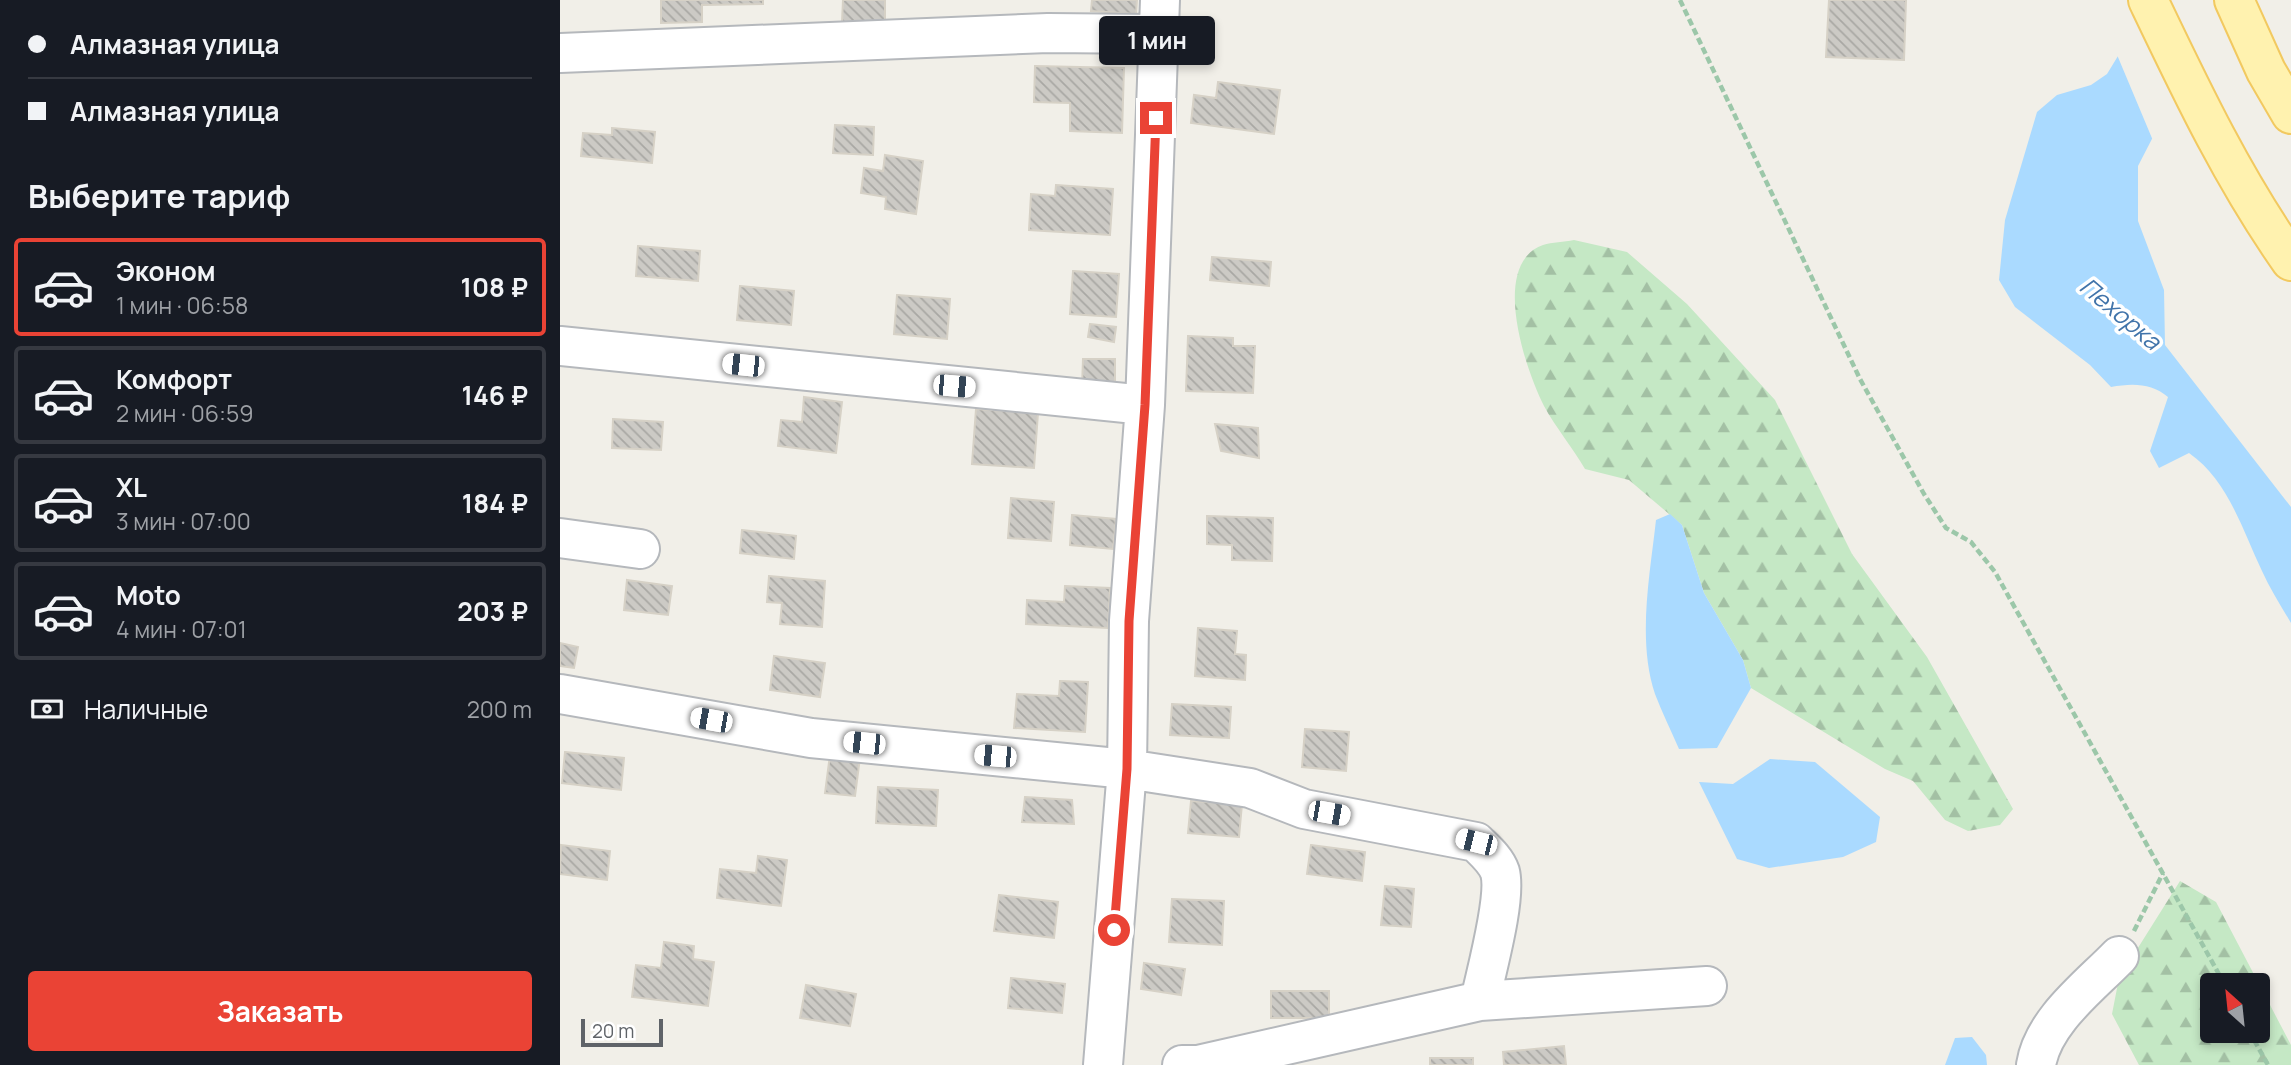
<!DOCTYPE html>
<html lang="ru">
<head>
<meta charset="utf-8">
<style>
	body { margin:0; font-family:Manrope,sans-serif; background:#20242c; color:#f1f3f6; height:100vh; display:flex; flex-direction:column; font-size:26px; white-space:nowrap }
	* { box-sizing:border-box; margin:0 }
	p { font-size:23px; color:#9ea1a6 }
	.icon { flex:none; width:38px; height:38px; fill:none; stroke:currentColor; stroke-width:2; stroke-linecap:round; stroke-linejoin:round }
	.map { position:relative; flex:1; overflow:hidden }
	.panel { display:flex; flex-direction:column; background:#171b24; width:560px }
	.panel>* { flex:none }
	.guide { display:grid; align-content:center; height:154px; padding:0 28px; background:#171b24 }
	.needle { width:46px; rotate:333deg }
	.buttons { position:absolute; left:1640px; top:973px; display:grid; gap:14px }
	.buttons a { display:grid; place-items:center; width:70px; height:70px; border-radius:7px; background:#171b24; box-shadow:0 4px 10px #0003; font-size:35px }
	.scale { position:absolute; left:21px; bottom:18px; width:82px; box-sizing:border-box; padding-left:7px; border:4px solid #5f6368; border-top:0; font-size:19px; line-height:24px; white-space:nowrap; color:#5f6368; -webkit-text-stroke:5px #fff; paint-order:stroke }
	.end { position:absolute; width:32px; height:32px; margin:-16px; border:9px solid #ea4335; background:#fff; box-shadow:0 0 0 4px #fff }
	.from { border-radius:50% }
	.bubble { position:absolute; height:49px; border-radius:7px; background:#171b24; box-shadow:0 4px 10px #0003; font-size:23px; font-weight:700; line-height:49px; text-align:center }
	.car { position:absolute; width:21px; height:42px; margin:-21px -10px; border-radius:9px; box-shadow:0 0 5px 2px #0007; background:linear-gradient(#fff 24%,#345 0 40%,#fff 0 76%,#345 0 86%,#fff 0) }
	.guide b { display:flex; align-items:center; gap:24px; height:66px; font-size:26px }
	.guide b+b { border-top:2px solid #363941 }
	.guide i { width:18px; height:18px; background:#f1f3f6 }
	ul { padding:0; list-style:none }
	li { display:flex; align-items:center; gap:21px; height:98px; margin:0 14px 10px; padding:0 14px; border:4px solid #363941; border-radius:7px }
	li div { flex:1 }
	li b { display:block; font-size:26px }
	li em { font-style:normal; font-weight:700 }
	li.active { border-color:#ea4335 }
	li>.icon { width:63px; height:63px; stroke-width:1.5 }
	h2 { padding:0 28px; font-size:32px; line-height:84px }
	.pay { display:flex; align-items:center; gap:18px; height:77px; padding:0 28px; font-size:26px }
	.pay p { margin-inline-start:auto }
	.cta { display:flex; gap:14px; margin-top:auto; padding:14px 28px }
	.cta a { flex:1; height:80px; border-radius:7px; background:#ea4335; color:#fff; font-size:28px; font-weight:700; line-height:80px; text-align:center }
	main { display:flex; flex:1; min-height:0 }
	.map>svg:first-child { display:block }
	.forest { fill:url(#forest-firs); fill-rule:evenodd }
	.water { fill:#aadaff }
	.pier { fill:#f1efe8 }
	.building { fill:url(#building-back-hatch); stroke:#d6d1c6; stroke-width:2 }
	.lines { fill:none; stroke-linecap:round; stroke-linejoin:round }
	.minor-casing { stroke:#b5b8bc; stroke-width:42 }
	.major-casing { stroke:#f2c960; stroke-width:42 }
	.path { stroke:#9cc7a9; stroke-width:4.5; stroke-dasharray:7 3.5; stroke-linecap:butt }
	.minor { stroke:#fff; stroke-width:38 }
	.major { stroke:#fff2af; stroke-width:38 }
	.route { stroke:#ea4335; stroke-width:9 }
	.labels { text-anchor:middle; stroke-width:7; stroke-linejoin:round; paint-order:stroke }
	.water-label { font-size:24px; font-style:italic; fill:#4174aa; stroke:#fff }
</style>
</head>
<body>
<main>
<section class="panel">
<div class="guide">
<b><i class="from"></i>Алмазная улица</b>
<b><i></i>Алмазная улица</b>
</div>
<h2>Выберите тариф</h2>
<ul>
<li class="active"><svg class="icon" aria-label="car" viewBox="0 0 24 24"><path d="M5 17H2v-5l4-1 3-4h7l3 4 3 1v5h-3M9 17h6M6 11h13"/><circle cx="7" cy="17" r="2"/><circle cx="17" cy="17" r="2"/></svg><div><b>Эконом</b><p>1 мин · 06:58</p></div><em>108 ₽</em></li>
<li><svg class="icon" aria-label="car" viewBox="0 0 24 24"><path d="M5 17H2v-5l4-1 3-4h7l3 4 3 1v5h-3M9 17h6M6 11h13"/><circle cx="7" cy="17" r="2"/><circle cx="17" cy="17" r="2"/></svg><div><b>Комфорт</b><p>2 мин · 06:59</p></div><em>146 ₽</em></li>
<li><svg class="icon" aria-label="car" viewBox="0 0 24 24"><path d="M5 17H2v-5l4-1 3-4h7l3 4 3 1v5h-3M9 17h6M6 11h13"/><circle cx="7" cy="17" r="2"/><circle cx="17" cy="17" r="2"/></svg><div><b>XL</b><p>3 мин · 07:00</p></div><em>184 ₽</em></li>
<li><svg class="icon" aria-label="car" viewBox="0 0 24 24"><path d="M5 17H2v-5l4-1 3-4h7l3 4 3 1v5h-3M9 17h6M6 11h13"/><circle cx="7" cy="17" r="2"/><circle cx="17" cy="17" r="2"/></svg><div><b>Moto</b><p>4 мин · 07:01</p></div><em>203 ₽</em></li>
</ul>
<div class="pay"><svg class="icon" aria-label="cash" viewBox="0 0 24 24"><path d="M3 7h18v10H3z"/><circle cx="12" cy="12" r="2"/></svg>Наличные<p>200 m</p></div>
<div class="cta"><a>Заказать</a></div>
</section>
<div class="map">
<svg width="1731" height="1065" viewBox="0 0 1731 1065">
	<defs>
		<pattern id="forest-firs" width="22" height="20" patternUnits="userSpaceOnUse" patternTransform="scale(1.75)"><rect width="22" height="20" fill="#c5e8c5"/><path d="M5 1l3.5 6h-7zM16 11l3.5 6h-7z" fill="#a3c0a4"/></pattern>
		<pattern id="building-back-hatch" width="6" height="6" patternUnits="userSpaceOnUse" patternTransform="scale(1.75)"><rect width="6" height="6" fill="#cccac5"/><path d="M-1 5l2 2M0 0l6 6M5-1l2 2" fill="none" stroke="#a9a8a4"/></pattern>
	</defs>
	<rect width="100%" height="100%" fill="#f1efe8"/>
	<!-- forest -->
	<path class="forest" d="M 1014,240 L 1067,252 L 1127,304 L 1215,400 L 1292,554 L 1367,657 L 1453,809 L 1440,825 L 1408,831 L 1385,820 L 1353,781 L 1325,769 L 1191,688 L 1183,660 L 1144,593 L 1122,525 L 1069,480 L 1025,469 C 1013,448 996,428 984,406 C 966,371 929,264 983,245 C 992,242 1004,242 1014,240 Z
		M 1620,881 L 1656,902 L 1731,1045 L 1731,1065 L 1579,1065 L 1552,1014 L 1559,978 ZM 1652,985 L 1698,985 L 1698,1031 L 1652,1031 Z"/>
	<!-- water -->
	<path class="water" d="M 1558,56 L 1610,104 L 1578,166 L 1578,221 L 1604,290 L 1605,345 L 1731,507 L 1731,623 C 1721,606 1710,589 1702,571 C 1682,529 1668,480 1629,453 L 1599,468 L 1590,451 L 1608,397 C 1592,383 1572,383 1551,387 L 1530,365 L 1455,307 L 1439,280 L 1445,220 L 1477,112 L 1497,95 L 1531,85 L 1547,74 Z
		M 1110,514 L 1122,525 L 1144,593 L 1183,660 L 1191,688 L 1157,748 L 1119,749 C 1111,731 1102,712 1095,694 C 1077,640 1090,575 1096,520 Z
		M 1210,759 L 1255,762 L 1320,817 L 1316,842 L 1283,857 L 1209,868 L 1177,859 L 1139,782 L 1173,784 Z
		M 1412,1037 L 1426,1055 L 1427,1065 L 1385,1065 L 1395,1038 Z"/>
	<!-- pier -->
	<path class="pier" d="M 1545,0 L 1676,0 L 1658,36 L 1613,106 L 1594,143 L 1555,50 L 1554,20 Z"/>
	<!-- building -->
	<path class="building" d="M 101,0 L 203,0 L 203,4 L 142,5 L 142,22 L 101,23 Z
		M 283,0 L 325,0 L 325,23 L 282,22 Z
		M 532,0 L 577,0 L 576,14 L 531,11 Z
		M 1269,0 L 1346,0 L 1344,60 L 1266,57 Z
		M 475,66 L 564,68 L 562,133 L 510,131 L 510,103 L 474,102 Z
		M 658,82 L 720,90 L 714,134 L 631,123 L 634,95 L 656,98 Z
		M 275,125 L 314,127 L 313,155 L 273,153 Z
		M 52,128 L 95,132 L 92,163 L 21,156 L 23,133 L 52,135 Z
		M 325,155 L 363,161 L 356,214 L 325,209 L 326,197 L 301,193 L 304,168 L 323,171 Z
		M 496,185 L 553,189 L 550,235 L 469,230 L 471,194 L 495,196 Z
		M 78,246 L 140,251 L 138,281 L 76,276 Z
		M 652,257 L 711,262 L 709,286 L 650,280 Z
		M 513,271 L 559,274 L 556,317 L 510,314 Z
		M 180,286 L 234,291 L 231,325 L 177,320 Z
		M 337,295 L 390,299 L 387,339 L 334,334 Z
		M 530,324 L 556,327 L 554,342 L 528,337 Z
		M 628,336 L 673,338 L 673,346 L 695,346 L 693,393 L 626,391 Z
		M 523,359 L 555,359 L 555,388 L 522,387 Z
		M 244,397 L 282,402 L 276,453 L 218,446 L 221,420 L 242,422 Z
		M 416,409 L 478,413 L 474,468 L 412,464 Z
		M 53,419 L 103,422 L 101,450 L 52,448 Z
		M 655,424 L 698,428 L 699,458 L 661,451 Z
		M 451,498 L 494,502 L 491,541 L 448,538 Z
		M 512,515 L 556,519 L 553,549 L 510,545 Z
		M 647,516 L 713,518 L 712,561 L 672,560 L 672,545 L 647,544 Z
		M 182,530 L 236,536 L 234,559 L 180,553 Z
		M 209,576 L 265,581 L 262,627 L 220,624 L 222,603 L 207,602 Z
		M 67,580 L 112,586 L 108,615 L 64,610 Z
		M 505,586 L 550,588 L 548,628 L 466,624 L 467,600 L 504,602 Z
		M 638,628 L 677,631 L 675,654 L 686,655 L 685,680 L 635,676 Z
		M 0,643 L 18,647 L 14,668 L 0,666 Z
		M 214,656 L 265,663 L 260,697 L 210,690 Z
		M 500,681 L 528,682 L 525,732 L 454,728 L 457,694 L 499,696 Z
		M 612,704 L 671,707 L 669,738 L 610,735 Z
		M 745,729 L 789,732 L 786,771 L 742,767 Z
		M 271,747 L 301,750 L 295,796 L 265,793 Z
		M 5,752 L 64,758 L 61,790 L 2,783 Z
		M 318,787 L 378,790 L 376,826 L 316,823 Z
		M 465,797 L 512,800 L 514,824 L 462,822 Z
		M 631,801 L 682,804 L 679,837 L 628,833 Z
		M 1,845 L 50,851 L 47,880 L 0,874 Z
		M 751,845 L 805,852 L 802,881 L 747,874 Z
		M 198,856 L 227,860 L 221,906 L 157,898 L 160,869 L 196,873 Z
		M 825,886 L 854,889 L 851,927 L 821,925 Z
		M 439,895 L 498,902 L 494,938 L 434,931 Z
		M 612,899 L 664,901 L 662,945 L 609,942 Z
		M 104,942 L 134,946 L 133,959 L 154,962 L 148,1006 L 72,997 L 76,965 L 101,968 Z
		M 584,963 L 625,969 L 621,995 L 581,989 Z
		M 451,978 L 505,984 L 502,1013 L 448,1008 Z
		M 246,985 L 296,994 L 290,1026 L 240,1018 Z
		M 711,991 L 769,991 L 769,1018 L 711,1018 Z
		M 1004,1046 L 1006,1065 L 944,1065 L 943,1052 Z
		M 870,1058 L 913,1058 L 913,1065 L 870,1065 Z"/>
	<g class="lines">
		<defs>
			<path id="minor" d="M 0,53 L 488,33 L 597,34
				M 0,346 L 585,405
				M 0,538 L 80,549
				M 0,694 L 251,738 L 567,769 L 690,788 L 744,809 L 916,842 C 925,851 936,860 940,872 C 947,898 926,972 920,1001
				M 543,1065 L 567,769 L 569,621 L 585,405 L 600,0
				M 622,1065 L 638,1065 L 920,1001 L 1147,986
				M 1476,1065 C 1483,1021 1529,987 1559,956"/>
			<path id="major" d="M 1588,0 C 1631,90 1673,179 1731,261
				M 1674,0 L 1706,71 L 1731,114"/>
		</defs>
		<!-- minor casing -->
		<use href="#minor" class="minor-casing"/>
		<!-- major casing -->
		<use href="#major" class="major-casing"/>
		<!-- path -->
		<path class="path" d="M 1120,0 L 1300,379 L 1364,494 L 1386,528 L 1411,542 L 1435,572 L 1665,985
			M 1574,931 L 1603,873
			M 1689,1031 L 1708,1065"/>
		<!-- minor -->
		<use href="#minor" class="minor"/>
		<!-- major -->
		<use href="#major" class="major"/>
	</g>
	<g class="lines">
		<!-- route -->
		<path class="route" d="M 554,930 L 567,769 L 569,621 L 585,405 L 596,118"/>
	</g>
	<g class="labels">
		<!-- water labels -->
		<g class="water-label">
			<text transform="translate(1560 314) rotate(40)" y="8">Пехорка</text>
		</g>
	</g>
</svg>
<div class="buttons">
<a><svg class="needle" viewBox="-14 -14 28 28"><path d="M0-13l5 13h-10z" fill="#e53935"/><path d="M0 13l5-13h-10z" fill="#9ea1a6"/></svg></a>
</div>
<div class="scale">20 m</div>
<i class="end from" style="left:554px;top:930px"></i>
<i class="end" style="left:596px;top:118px"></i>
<div class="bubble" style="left:539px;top:16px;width:116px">1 мин</div>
<i class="car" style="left:183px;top:365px;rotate:276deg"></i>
<i class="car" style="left:394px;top:386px;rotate:95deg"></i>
<i class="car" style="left:151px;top:720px;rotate:280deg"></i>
<i class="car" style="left:304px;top:743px;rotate:276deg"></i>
<i class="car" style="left:435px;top:756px;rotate:275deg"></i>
<i class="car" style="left:769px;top:813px;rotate:100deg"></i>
<i class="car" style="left:916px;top:842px;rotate:284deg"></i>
</div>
</main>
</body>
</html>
